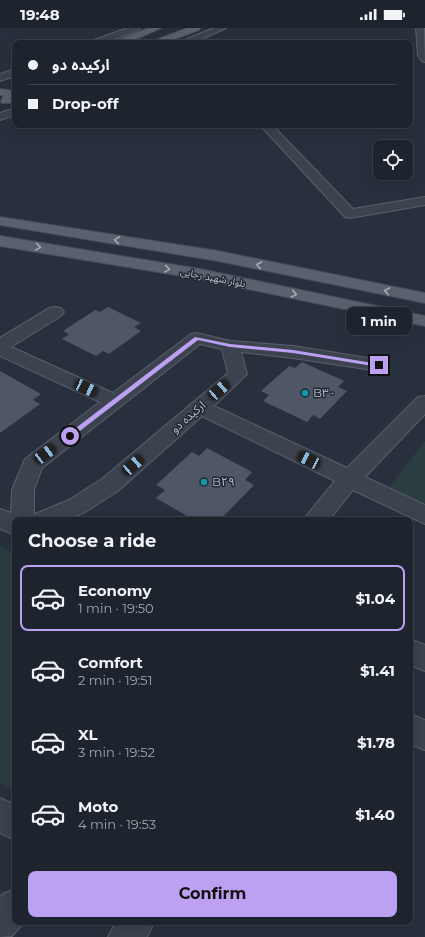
<!DOCTYPE html>
<html lang="en">
<head>
<meta charset="utf-8">
<style>
	body { margin:0; font-family:Montserrat,"Noto Sans Arabic",sans-serif; background:#262c36; color:#f1f3f6; height:100vh; display:flex; flex-direction:column; font-size:15px; white-space:nowrap }
	* { box-sizing:border-box; margin:0 }
	p { font-size:13px; color:#a1a4aa }
	.icon { flex:none; width:22px; height:22px; fill:none; stroke:currentColor; stroke-width:2; stroke-linecap:round; stroke-linejoin:round }
	.map { position:relative; flex:1; overflow:hidden }
	.side { position:absolute; left:12px; top:489px; width:401px; height:408px; display:flex; flex-direction:column; background:#1e242e; border-radius:8px; box-shadow:0 4px 16px #0002,0 0 0 1px #3c414a }
	.side>* { flex:none }
	.hud { position:absolute; left:12px; top:12px; width:401px; height:88px; border-radius:8px; box-shadow:0 4px 16px #0002,0 0 0 1px #3c414a; display:grid; align-content:center; height:88px; padding:0 16px; background:#1e242e }
	.controls { position:absolute; left:373px; top:112px; display:grid; gap:8px }
	.controls a { display:grid; place-items:center; width:40px; height:40px; border-radius:8px; background:#1e242e; box-shadow:0 4px 16px #0002,0 0 0 1px #3c414a; font-size:20px }
	.end { position:absolute; width:18px; height:18px; margin:-9px; border:5px solid #bca0f2; background:#111; box-shadow:0 0 0 2px #111 }
	.from { border-radius:50% }
	.bubble { position:absolute; height:28px; border-radius:8px; background:#1e242e; box-shadow:0 4px 16px #0002,0 0 0 1px #3c414a; font-size:13px; font-weight:700; line-height:28px; text-align:center }
	.car { position:absolute; width:12px; height:24px; margin:-12px -6px; border-radius:5px; box-shadow:0 0 3px 1px #0007; background:linear-gradient(#222 24%,#8ab4d8 0 40%,#222 0 76%,#8ab4d8 0 86%,#222 0) }
	.hud b { display:flex; align-items:center; gap:14px; height:38px; font-size:15px }
	.hud b+b { border-top:1px solid #3c414a }
	.hud i { width:10px; height:10px; background:#f1f3f6 }
	ul { padding:0; list-style:none }
	li { display:flex; align-items:center; gap:12px; height:66px; margin:0 8px 6px; padding:0 8px; border:2px solid transparent; border-radius:8px }
	li div { flex:1 }
	li b { display:block; font-size:15px }
	li em { font-style:normal; font-weight:700 }
	li.selected { border-color:#bca0f2 }
	li>.icon { width:36px; height:36px; stroke-width:1.5 }
	h2 { padding:0 16px; font-size:18px; line-height:48px }
	.button { display:flex; gap:8px; margin-top:auto; padding:8px 16px }
	.button a { flex:1; height:46px; border-radius:8px; background:#bca0f2; color:#111; font-size:16px; font-weight:700; line-height:46px; text-align:center }
	.status { display:flex; justify-content:space-between; align-items:center; height:28px; padding:0 20px; background:#1e242e; direction:ltr }
	.status svg { height:11px; fill:currentColor }
	.map>svg:first-child { display:block }
	.green { fill:#2b3d40 }
	.building { fill:#4f5767 }
	.lines { fill:none; stroke-linecap:round; stroke-linejoin:round }
	.minor-casing { stroke:#5a606c; stroke-width:2 }
	.major-casing { stroke:#464b58; stroke-width:2 }
	.minor { fill:#3c424e; fill-rule:evenodd }
	.major { fill:#5a616e; fill-rule:evenodd }
	.oneway { stroke:#a6abb7 }
	.route { fill:#bca0f2 }
	.culture-dot { fill:#0f9aa8; stroke:#212734; stroke-width:1.5 }
	.labels { text-anchor:middle; stroke-width:3; stroke-linejoin:round; paint-order:stroke }
	.far-street-label { font-size:10px; fill:#b9bec9; stroke:#212734 }
	.poi-label { font-size:12px; fill:#b9bec9; stroke:#212734; text-anchor:start }
	.street-label { font-size:12px; fill:#b9bec9; stroke:#212734 }
</style>
</head>
<body>
<div class="status"><b>19:48</b><svg viewBox="0 0 49 12"><path d="M0 12V9h3v3zM5 12V6h3v6zM10 12V3h3v9zM15 12V0h3v12zM26 1h20v11H26zM47 4h2v5h-2z"/></svg></div>
<div class="map">
<svg width="425" height="909" viewBox="0 0 425 909">
	<rect width="100%" height="100%" fill="#28303e"/>
	<!-- green -->
	<path class="green" d="M 425,413 L 425,475 L 387,462 Z
		M 0,518 L 15,526 L 15,764 L 0,754 Z"/>
	<!-- building -->
	<path class="building" d="M 108,279 L 141,295 L 134,299 L 141,303 L 109,326 L 103,323 L 96,328 L 62,311 L 69,306 L 63,303 L 95,282 L 100,284 Z
		M 302,334 L 344,353 L 338,359 L 347,363 L 320,391 L 313,387 L 307,394 L 263,373 L 269,367 L 261,363 L 289,338 L 295,340 Z
		M 0,343 L 41,366 L 33,372 L 40,376 L 0,405 Z
		M 207,420 L 252,444 L 245,452 L 254,457 L 220,492 L 194,492 L 156,470 L 165,462 L 156,457 L 192,424 L 199,428 Z"/>
	<g class="lines">
		<defs>
			<path id="minor" d="M 128,0 L 140,0 L 139,2 L 103,15 L 89,15 L 91,13 Z
				M 214,0 L 226,0 L 193,15 L 180,15 L 182,13 Z
				M 416,0 L 424,0 L 425,34 L 422,33 L 418,28 Z
				M 15,41 L 15,48 L 0,53 L 0,46 Z
				M 15,80 L 15,87 L 0,92 L 0,85 Z
				M 260,97 L 272,97 L 353,181 L 425,169 L 425,177 L 350,190 L 345,189 Z
				M 55,279 L 61,280 L 64,284 L 61,288 L 11,319 L 113,365 L 191,306 L 197,305 L 230,313 L 293,318 L 386,333 L 388,337 L 386,341 L 379,343 L 293,330 L 241,324 L 247,346 L 214,378 L 347,440 L 418,369 L 425,368 L 425,386 L 365,449 L 425,477 L 425,496 L 353,462 L 329,492 L 304,492 L 308,486 L 335,453 L 202,388 L 118,463 L 85,484 L 66,492 L 15,492 L 15,507 L 0,501 L 0,481 L 11,485 L 12,462 L 25,431 L 100,374 L 0,328 L 0,310 L 49,280 ZM 200,316 L 222,321 L 228,345 L 102,451 L 69,472 L 35,486 L 34,488 L 34,462 L 42,440 Z
				M 410,611 L 425,617 L 425,643 L 410,637 Z
				M 410,686 L 425,692 L 425,722 L 410,716 Z
				M 0,770 L 15,777 L 15,812 L 0,805 Z
				M 15,861 L 15,894 L 24,894 L 12,908 L 0,909 L 0,869 L 3,866 Z
				M 116,894 L 154,894 L 147,909 L 108,909 Z"/>
			<path id="major" d="M 149,0 L 161,0 L 127,15 L 114,15 L 116,13 Z
				M 188,0 L 200,0 L 199,2 L 164,15 L 151,15 L 153,13 Z
				M 0,61 L 9,62 L 15,66 L 15,70 L 10,75 L 2,75 L 1,73 L 4,68 L 0,67 Z
				M 0,189 L 218,223 L 425,265 L 425,275 L 218,233 L 0,197 Z
				M 0,208 L 200,241 L 425,288 L 425,298 L 200,251 L 0,218 Z"/>
		</defs>
		<!-- minor casing -->
		<use href="#minor" class="minor-casing"/>
		<!-- major casing -->
		<use href="#major" class="major-casing"/>
		<!-- minor -->
		<use href="#minor" class="minor"/>
		<!-- major -->
		<use href="#major" class="major"/>
	</g>
	<!-- one-way arrows -->
	<defs><path id="oneway-chevron" d="M-2-3.5L2.5 0L-2 3.5" fill="none" stroke-width="1.6" stroke-linecap="round" stroke-linejoin="round"/></defs>
	<g class="oneway">
		<use href="#oneway-chevron" transform="translate(117 212) rotate(-171)"/>
		<use href="#oneway-chevron" transform="translate(38 219) rotate(9)"/>
		<use href="#oneway-chevron" transform="translate(259 237) rotate(-169)"/>
		<use href="#oneway-chevron" transform="translate(167 241) rotate(9)"/>
		<use href="#oneway-chevron" transform="translate(387 263) rotate(-169)"/>
		<use href="#oneway-chevron" transform="translate(294 266) rotate(12)"/>
	</g>
	<!-- route -->
	<path class="route" d="M 195,309 L 230,316 L 293,322 L 379,336 L 382,337 L 379,339 L 293,325 L 230,319 L 198,312 L 72,409 L 68,409 L 68,406 Z"/>
	<!-- markers -->
	<g class="culture-dot">
		<circle cx="305" cy="365" r="4"/>
		<circle cx="204" cy="454" r="4"/>
	</g>
	<g class="labels">
		<!-- far-street labels -->
		<g class="far-street-label">
			<text transform="translate(213 249) rotate(11)" y="4">بلوار شهید رجایی</text>
		</g>
		<!-- poi labels -->
		<g class="poi-label">
			<text x="313" y="369">B۳۰</text>
			<text x="212" y="458">B۲۹</text>
		</g>
		<!-- street labels -->
		<g class="street-label">
			<text transform="translate(188 389) rotate(-41)" y="4">ارکیده دو</text>
		</g>
	</g>
</svg>
<div class="controls">
<a><svg class="icon" aria-label="locate" viewBox="0 0 24 24"><circle cx="12" cy="12" r="6"/><path d="M12 2v4M12 18v4M2 12h4M18 12h4"/></svg></a>
</div>
<i class="end from" style="left:70px;top:408px"></i>
<i class="end" style="left:379px;top:337px"></i>
<div class="bubble" style="left:346px;top:279px;width:66px">1 min</div>
<i class="car" style="left:86px;top:360px;rotate:115deg"></i>
<i class="car" style="left:219px;top:362px;rotate:49deg"></i>
<i class="car" style="left:45px;top:426px;rotate:53deg"></i>
<i class="car" style="left:309px;top:432px;rotate:296deg"></i>
<i class="car" style="left:133px;top:437px;rotate:49deg"></i>
<div class="hud">
<b><i class="from"></i>ارکیده دو</b>
<b><i></i>Drop-off</b>
</div>
<section class="side">
<h2>Choose a ride</h2>
<ul>
<li class="selected"><svg class="icon" aria-label="car" viewBox="0 0 24 24"><path d="M5 17H2v-5l4-1 3-4h7l3 4 3 1v5h-3M9 17h6M6 11h13"/><circle cx="7" cy="17" r="2"/><circle cx="17" cy="17" r="2"/></svg><div><b>Economy</b><p>1 min · 19:50</p></div><em>$1.04</em></li>
<li><svg class="icon" aria-label="car" viewBox="0 0 24 24"><path d="M5 17H2v-5l4-1 3-4h7l3 4 3 1v5h-3M9 17h6M6 11h13"/><circle cx="7" cy="17" r="2"/><circle cx="17" cy="17" r="2"/></svg><div><b>Comfort</b><p>2 min · 19:51</p></div><em>$1.41</em></li>
<li><svg class="icon" aria-label="car" viewBox="0 0 24 24"><path d="M5 17H2v-5l4-1 3-4h7l3 4 3 1v5h-3M9 17h6M6 11h13"/><circle cx="7" cy="17" r="2"/><circle cx="17" cy="17" r="2"/></svg><div><b>XL</b><p>3 min · 19:52</p></div><em>$1.78</em></li>
<li><svg class="icon" aria-label="car" viewBox="0 0 24 24"><path d="M5 17H2v-5l4-1 3-4h7l3 4 3 1v5h-3M9 17h6M6 11h13"/><circle cx="7" cy="17" r="2"/><circle cx="17" cy="17" r="2"/></svg><div><b>Moto</b><p>4 min · 19:53</p></div><em>$1.40</em></li>
</ul>
<div class="button"><a>Confirm</a></div>
</section>
</div>
</body>
</html>
